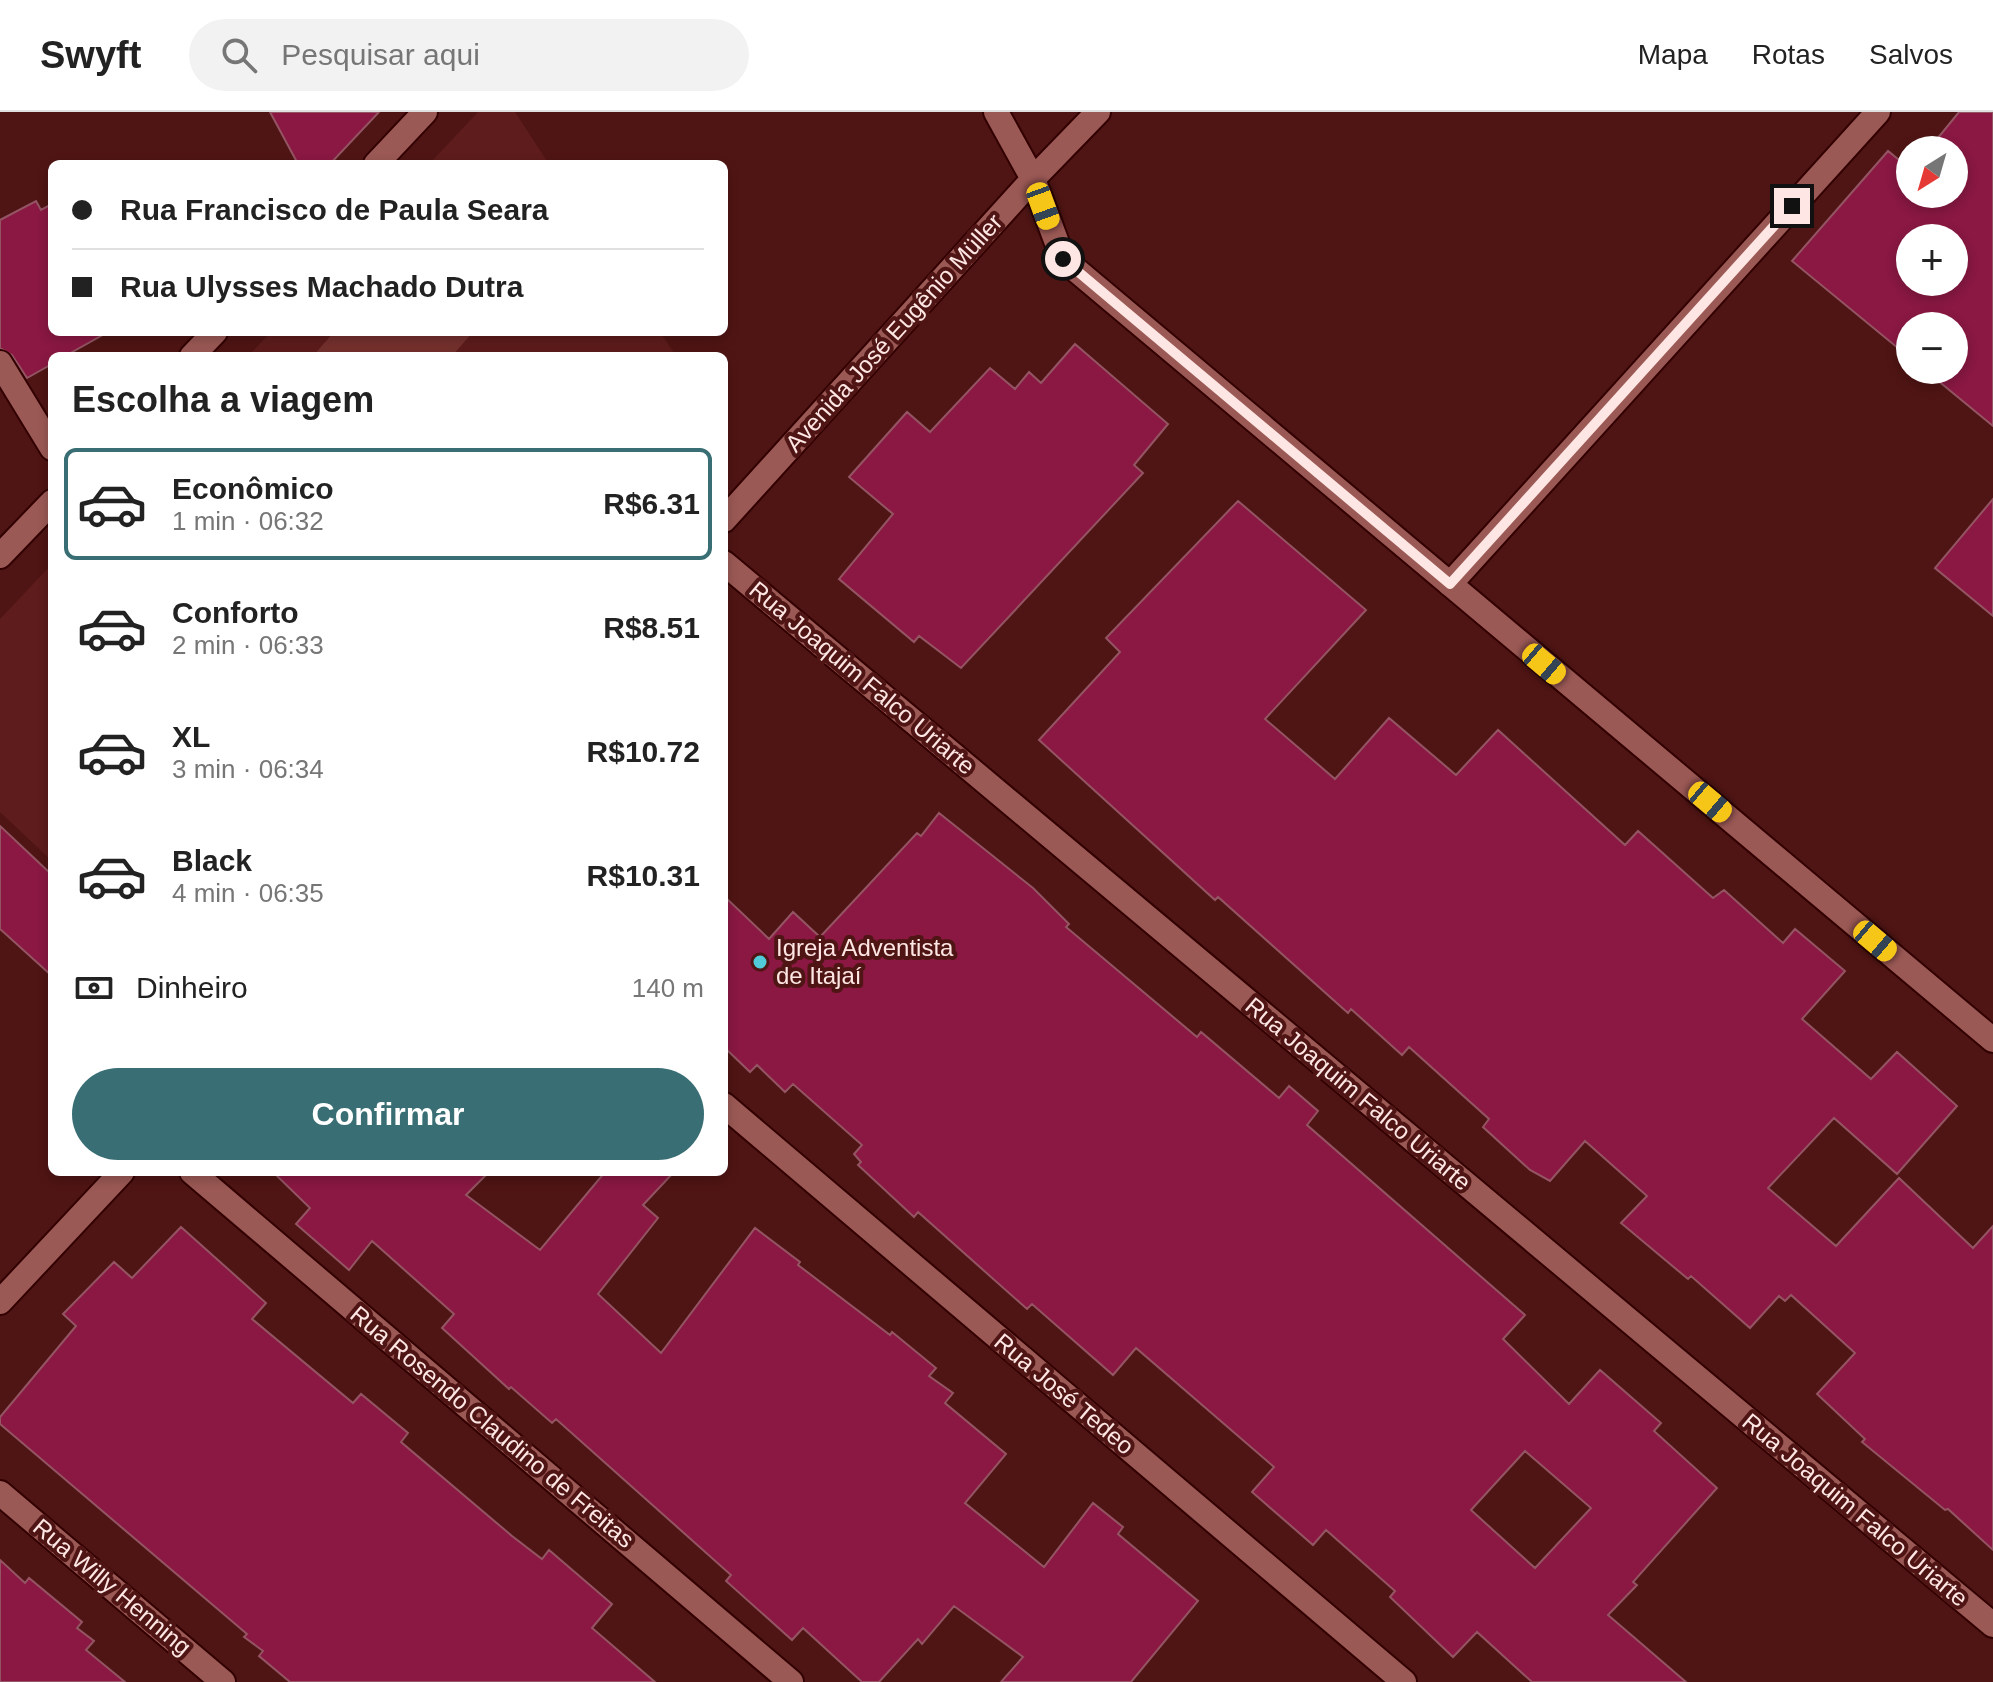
<!DOCTYPE html>
<html lang="pt">
<head>
<meta charset="utf-8">
<style>
	body { margin:0; font-family:Helvetica,sans-serif; background:#f2f2f2; color:#222; height:100vh; display:flex; flex-direction:column; font-size:30px; white-space:nowrap }
	* { box-sizing:border-box; margin:0 }
	p { font-size:26px; color:#767676 }
	.icon { flex:none; width:44px; height:44px; fill:none; stroke:currentColor; stroke-width:2; stroke-linecap:round; stroke-linejoin:round }
	.map { position:relative; flex:1; overflow:hidden }
	.panel { position:absolute; left:48px; top:240px; width:680px; height:824px; display:flex; flex-direction:column; background:#fff; border-radius:12px; box-shadow:0 4px 12px #0003 }
	.panel>* { flex:none }
	.guide { position:absolute; left:48px; top:48px; width:680px; height:176px; border-radius:12px; box-shadow:0 4px 12px #0003; display:grid; align-content:center; height:176px; padding:0 24px; background:#fff }
	.needle { width:52px; rotate:217deg }
	.fabs { position:absolute; left:1896px; top:24px; display:grid; gap:16px }
	.fabs a { display:grid; place-items:center; width:72px; height:72px; border-radius:50%; background:#fff; box-shadow:0 4px 12px #0003; font-size:40px }
	.end { position:absolute; width:36px; height:36px; margin:-18px; border:10px solid #fde6e3; background:#111; box-shadow:0 0 0 4px #111 }
	.from { border-radius:50% }
	.car { position:absolute; width:24px; height:48px; margin:-24px -12px; border-radius:10px; box-shadow:0 0 6px 2px #0007; background:linear-gradient(#f5c518 24%,#345 0 40%,#f5c518 0 76%,#345 0 86%,#f5c518 0) }
	.guide b { display:flex; align-items:center; gap:28px; height:76px; font-size:30px }
	.guide b+b { border-top:2px solid #e0e0e0 }
	.guide i { width:20px; height:20px; background:#222 }
	ul { padding:0; list-style:none }
	li { display:flex; align-items:center; gap:24px; height:112px; margin:0 16px 12px; padding:0 8px; border:4px solid transparent; border-radius:12px }
	li div { flex:1 }
	li b { display:block; font-size:30px }
	li em { font-style:normal; font-weight:800 }
	li.selected { border-color:#386e74 }
	li>.icon { width:72px; height:72px; stroke-width:1.5 }
	h2 { padding:0 24px; font-size:36px; line-height:96px }
	.pay { display:flex; align-items:center; gap:20px; height:88px; padding:0 24px; font-size:30px }
	.pay p { margin-inline-start:auto }
	.cta { display:flex; gap:16px; margin-top:auto; padding:16px 24px }
	.cta a { flex:1; height:92px; border-radius:48px; background:#386e74; color:#fff; font-size:32px; font-weight:800; line-height:92px; text-align:center }
	header { display:flex; align-items:center; gap:48px; box-sizing:border-box; height:112px; padding:0 40px; background:#fff; border-bottom:2px solid #e0e0e0 }
	header strong { font-size:38px }
	nav { display:flex; gap:44px; margin-inline-start:auto; font-size:28px }
	.search { width:560px; height:72px; background:#f2f2f2; display:flex; align-items:center; gap:20px; box-sizing:border-box; padding:0 28px; border-radius:44px; color:#767676; font-size:30px }
	.map>svg:first-child { display:block }
	.built { fill:#5e1c1c }
	.green { fill:#75312e }
	.building { fill:#8a1842; stroke:#945463; stroke-width:2; fill-rule:evenodd }
	.lines { fill:none; stroke-linecap:round; stroke-linejoin:round }
	.street-casing { stroke:#320001; stroke-width:28 }
	.secondary-casing { stroke:#320001; stroke-width:28 }
	.street { stroke:#9b5955; stroke-width:24 }
	.secondary { stroke:#9b5955; stroke-width:24 }
	.route { stroke:#fde6e3; stroke-width:10 }
	.poi-dot { fill:#52cbd8; stroke:#4f1514; stroke-width:3 }
	.labels { text-anchor:middle; stroke-width:8; stroke-linejoin:round; paint-order:stroke }
	.street-label { font-size:24px; fill:#fde6e3; stroke:#4f1514 }
	.poi-label { font-size:24px; fill:#fde6e3; stroke:#4f1514; text-anchor:start }
</style>
</head>
<body>
<header>
<strong>Swyft</strong>
<div class="search"><svg class="icon" aria-label="search" viewBox="0 0 24 24"><circle cx="10" cy="10" r="6"/><path d="M15 15l6 6"/></svg>Pesquisar aqui</div>
<nav><a>Mapa</a><a>Rotas</a><a>Salvos</a></nav>
</header>
<div class="map">
<svg width="1993" height="1570" viewBox="0 0 1993 1570">
	<rect width="100%" height="100%" fill="#4f1514"/>
	<!-- built -->
	<path class="built" d="M 478,0 L 515,0 L 549,52 L 429,52 Z
		M 271,220 L 660,220 L 676,244 L 248,244 Z
		M 52,452 L 52,749 L 0,700 L 0,507 Z"/>
	<!-- green -->
	<path class="green" d="M 334,220 L 473,220 L 452,244 L 313,244 Z"/>
	<!-- building -->
	<path class="building" d="M 270,0 L 379,0 L 330,52 L 298,52 Z
		M 1959,0 L 1993,0 L 1993,314 L 1925,258 L 1954,258 L 1954,214 L 1910,214 L 1910,246 L 1792,149 L 1888,39 L 1910,57 L 1910,82 L 1954,82 L 1954,38 L 1928,38 ZM 1910,126 L 1954,126 L 1954,170 L 1910,170 Z
		M 36,89 L 41,98 L 52,92 L 52,220 L 108,220 L 65,244 L 52,244 L 52,252 L 27,266 L 12,243 L 0,236 L 0,108 Z
		M 1075,232 L 1168,312 L 1134,353 L 1143,361 L 961,556 L 919,524 L 914,530 L 839,467 L 893,402 L 849,365 L 907,300 L 930,320 L 990,256 L 1015,277 L 1029,260 L 1041,271 Z
		M 1993,387 L 1993,504 L 1935,456 Z
		M 1238,389 L 1366,498 L 1265,607 L 1335,667 L 1389,606 L 1456,663 L 1498,618 L 1625,733 L 1638,719 L 1713,786 L 1724,778 L 1783,831 L 1795,817 L 1845,859 L 1802,907 L 1871,967 L 1897,940 L 1957,994 L 1897,1062 L 1834,1006 L 1768,1076 L 1836,1134 L 1899,1066 L 1973,1136 L 1993,1114 L 1993,1438 L 1948,1397 L 1945,1398 L 1862,1330 L 1865,1327 L 1817,1282 L 1855,1241 L 1791,1183 L 1785,1189 L 1779,1184 L 1750,1216 L 1691,1164 L 1688,1167 L 1621,1111 L 1647,1084 L 1585,1029 L 1550,1069 L 1530,1058 L 1483,1015 L 1489,1007 L 1409,935 L 1402,943 L 1351,897 L 1348,901 L 1218,785 L 1215,788 L 1039,628 L 1120,540 L 1106,526 Z
		M 939,701 L 1033,776 L 1069,812 L 1066,815 L 1197,925 L 1201,920 L 1279,986 L 1289,974 L 1318,999 L 1307,1013 L 1525,1203 L 1503,1227 L 1569,1292 L 1600,1258 L 1661,1311 L 1654,1319 L 1717,1376 L 1633,1470 L 1637,1473 L 1608,1503 L 1686,1570 L 1532,1570 L 1477,1520 L 1453,1545 L 1390,1485 L 1395,1479 L 1326,1418 L 1313,1433 L 1252,1380 L 1274,1355 L 1136,1236 L 1113,1263 L 1032,1192 L 1027,1197 L 918,1100 L 914,1105 L 858,1053 L 861,1050 L 854,1042 L 862,1033 L 793,972 L 785,980 L 757,953 L 750,960 L 724,935 L 724,784 L 769,827 L 793,800 L 820,825 L 917,721 L 921,724 ZM 1525,1339 L 1591,1396 L 1535,1456 L 1471,1398 Z
		M 0,714 L 52,763 L 52,864 L 0,817 Z
		M 273,1060 L 489,1060 L 466,1083 L 540,1138 L 605,1060 L 674,1060 L 643,1093 L 658,1106 L 598,1182 L 661,1241 L 755,1116 L 800,1150 L 798,1153 L 890,1223 L 892,1220 L 936,1256 L 929,1264 L 953,1281 L 945,1291 L 1006,1342 L 965,1391 L 1044,1455 L 1093,1391 L 1123,1415 L 1118,1422 L 1198,1489 L 1131,1570 L 1001,1570 L 1023,1545 L 954,1494 L 922,1532 L 918,1527 L 879,1570 L 862,1570 L 803,1516 L 792,1528 L 726,1469 L 731,1463 L 556,1307 L 552,1311 L 511,1275 L 509,1277 L 442,1216 L 454,1202 L 372,1129 L 349,1158 L 296,1112 L 310,1096 Z
		M 181,1115 L 266,1191 L 252,1207 L 353,1291 L 361,1282 L 408,1321 L 401,1330 L 512,1424 L 542,1447 L 549,1438 L 612,1492 L 592,1516 L 655,1570 L 290,1570 L 259,1544 L 263,1539 L 244,1525 L 247,1522 L 0,1312 L 0,1305 L 76,1214 L 63,1202 L 114,1150 L 132,1166 Z
		M 0,1448 L 25,1471 L 29,1466 L 82,1510 L 77,1516 L 94,1529 L 86,1538 L 125,1570 L 0,1570 Z"/>
	<g class="lines">
		<defs>
			<path id="street" d="M 0,251 L 52,336
				M 724,451 L 1993,1513
				M 1450,472 L 1878,0
				M 724,993 L 1404,1570
				M 192,1060 L 791,1570
				M 0,1381 L 223,1570"/>
			<path id="secondary" d="M 996,0 L 1033,67 L 1063,147 L 1993,928
				M 376,52 L 425,0
				M 192,244 L 215,220
				M 724,408 L 1033,67 L 1098,0
				M 0,444 L 52,390
				M 0,1190 L 122,1060"/>
		</defs>
		<!-- street casing -->
		<use href="#street" class="street-casing"/>
		<!-- secondary casing -->
		<use href="#secondary" class="secondary-casing"/>
		<!-- street -->
		<use href="#street" class="street"/>
		<!-- secondary -->
		<use href="#secondary" class="secondary"/>
	</g>
	<g class="lines">
		<!-- route -->
		<path class="route" d="M 1063,147 L 1450,472 L 1792,94"/>
	</g>
	<!-- markers -->
	<circle class="poi-dot" cx="760" cy="850" r="8"/>
	<g class="labels">
		<!-- street labels -->
		<g class="street-label">
			<text transform="translate(894 221) rotate(-48)" y="8">Avenida José Eugênio Müller</text>
			<text transform="translate(862 566) rotate(40)" y="8">Rua Joaquim Falco Uriarte</text>
			<text transform="translate(1358 982) rotate(40)" y="8">Rua Joaquim Falco Uriarte</text>
			<text transform="translate(1064 1282) rotate(40)" y="8">Rua José Tedeo</text>
			<text transform="translate(492 1315) rotate(40)" y="8">Rua Rosendo Claudino de Freitas</text>
			<text transform="translate(1855 1398) rotate(40)" y="8">Rua Joaquim Falco Uriarte</text>
			<text transform="translate(112 1475) rotate(40)" y="8">Rua Willy Henning</text>
		</g>
		<!-- poi labels -->
		<g class="poi-label">
			<text x="776" y="844">Igreja Adventista<tspan x="776" dy="28">de Itajaí</tspan></text>
		</g>
	</g>
</svg>
<div class="fabs">
<a><svg class="needle" viewBox="-14 -14 28 28"><path d="M0-13l5 13h-10z" fill="#e53935"/><path d="M0 13l5-13h-10z" fill="#767676"/></svg></a>
<a>+</a>
<a>−</a>
</div>
<i class="end from" style="left:1063px;top:147px"></i>
<i class="end" style="left:1792px;top:94px"></i>
<i class="car" style="left:1043px;top:94px;rotate:160deg"></i>
<i class="car" style="left:1544px;top:552px;rotate:130deg"></i>
<i class="car" style="left:1710px;top:690px;rotate:130deg"></i>
<i class="car" style="left:1875px;top:829px;rotate:130deg"></i>
<div class="guide">
<b><i class="from"></i>Rua Francisco de Paula Seara</b>
<b><i></i>Rua Ulysses Machado Dutra</b>
</div>
<section class="panel">
<h2>Escolha a viagem</h2>
<ul>
<li class="selected"><svg class="icon" aria-label="car" viewBox="0 0 24 24"><path d="M5 17H2v-5l4-1 3-4h7l3 4 3 1v5h-3M9 17h6M6 11h13"/><circle cx="7" cy="17" r="2"/><circle cx="17" cy="17" r="2"/></svg><div><b>Econômico</b><p>1 min · 06:32</p></div><em>R$6.31</em></li>
<li><svg class="icon" aria-label="car" viewBox="0 0 24 24"><path d="M5 17H2v-5l4-1 3-4h7l3 4 3 1v5h-3M9 17h6M6 11h13"/><circle cx="7" cy="17" r="2"/><circle cx="17" cy="17" r="2"/></svg><div><b>Conforto</b><p>2 min · 06:33</p></div><em>R$8.51</em></li>
<li><svg class="icon" aria-label="car" viewBox="0 0 24 24"><path d="M5 17H2v-5l4-1 3-4h7l3 4 3 1v5h-3M9 17h6M6 11h13"/><circle cx="7" cy="17" r="2"/><circle cx="17" cy="17" r="2"/></svg><div><b>XL</b><p>3 min · 06:34</p></div><em>R$10.72</em></li>
<li><svg class="icon" aria-label="car" viewBox="0 0 24 24"><path d="M5 17H2v-5l4-1 3-4h7l3 4 3 1v5h-3M9 17h6M6 11h13"/><circle cx="7" cy="17" r="2"/><circle cx="17" cy="17" r="2"/></svg><div><b>Black</b><p>4 min · 06:35</p></div><em>R$10.31</em></li>
</ul>
<div class="pay"><svg class="icon" aria-label="cash" viewBox="0 0 24 24"><path d="M3 7h18v10H3z"/><circle cx="12" cy="12" r="2"/></svg>Dinheiro<p>140 m</p></div>
<div class="cta"><a>Confirmar</a></div>
</section>
</div>
</body>
</html>
